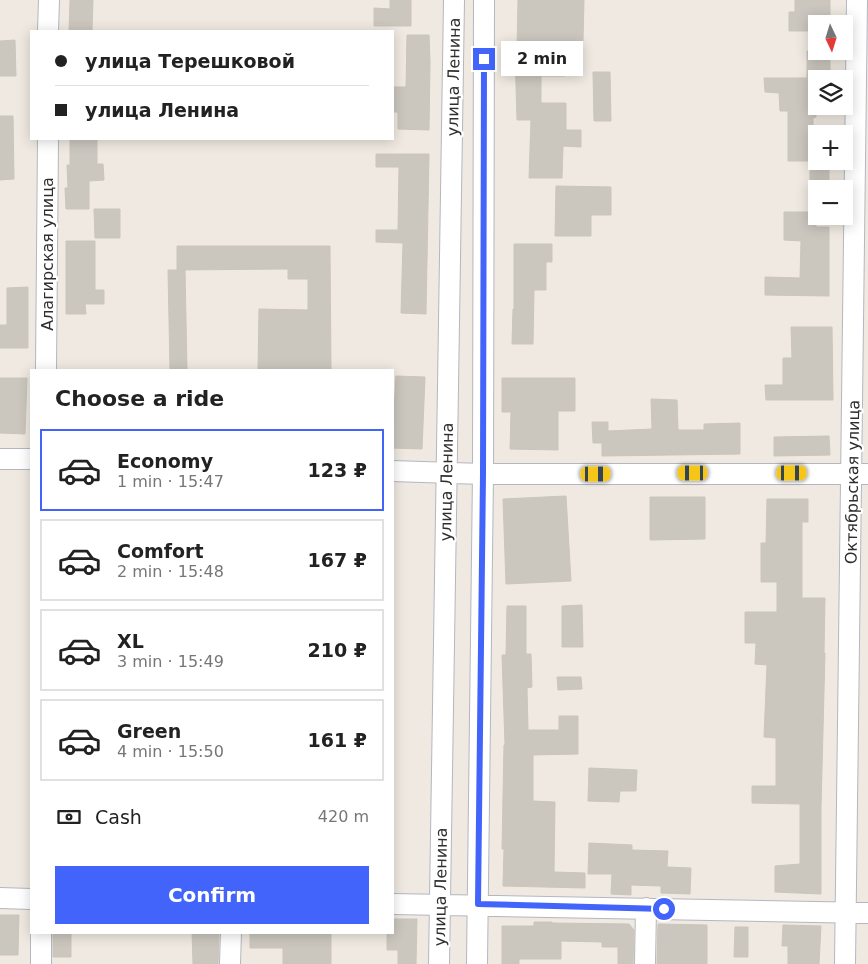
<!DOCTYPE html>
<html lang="en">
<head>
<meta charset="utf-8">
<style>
	body { margin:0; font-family:"DejaVu Sans",sans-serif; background:#f2f2f2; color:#222; height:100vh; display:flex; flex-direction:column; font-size:19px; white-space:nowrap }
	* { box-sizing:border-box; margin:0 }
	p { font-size:16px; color:#767676 }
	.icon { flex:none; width:28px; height:28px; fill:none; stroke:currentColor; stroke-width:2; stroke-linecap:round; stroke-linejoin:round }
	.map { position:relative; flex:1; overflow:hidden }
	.sheet { position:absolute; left:30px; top:369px; width:364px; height:565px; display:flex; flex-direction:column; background:#fff; border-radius:0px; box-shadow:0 2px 12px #0003 }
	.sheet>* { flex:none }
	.top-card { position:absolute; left:30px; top:30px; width:364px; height:110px; border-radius:0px; box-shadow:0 2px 12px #0003; display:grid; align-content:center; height:110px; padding:0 25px; background:#fff }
	.needle { width:32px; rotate:176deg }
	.fabs { position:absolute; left:808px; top:15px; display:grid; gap:10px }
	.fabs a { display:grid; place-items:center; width:45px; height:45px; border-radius:0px; background:#fff; box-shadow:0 2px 12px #0003; font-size:25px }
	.end { position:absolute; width:22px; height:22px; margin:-11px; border:6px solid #4264fb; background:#fff; box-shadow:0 0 0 2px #fff }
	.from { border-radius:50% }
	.bubble { position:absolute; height:35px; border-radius:0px; background:#fff; box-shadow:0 2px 12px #0003; font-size:16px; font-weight:600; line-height:35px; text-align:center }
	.car { position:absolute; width:15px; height:30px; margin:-15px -8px; border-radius:6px; box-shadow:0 0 4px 1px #0007; background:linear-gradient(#f5c518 24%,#345 0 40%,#f5c518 0 76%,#345 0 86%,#f5c518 0) }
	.top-card b { display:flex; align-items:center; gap:18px; height:48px; font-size:19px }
	.top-card b+b { border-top:1px solid #e0e0e0 }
	.top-card i { width:12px; height:12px; background:#222 }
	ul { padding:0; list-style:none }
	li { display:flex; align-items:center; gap:15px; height:82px; margin:0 10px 8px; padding:0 15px; border:2px solid #e0e0e0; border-radius:0px }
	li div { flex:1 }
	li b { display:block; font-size:19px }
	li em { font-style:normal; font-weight:600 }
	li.current { border-color:#4264fb }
	li>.icon { width:45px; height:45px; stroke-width:1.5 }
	h2 { padding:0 25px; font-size:22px; line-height:60px }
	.pay { display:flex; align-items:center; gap:12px; height:55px; padding:0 25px; font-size:19px }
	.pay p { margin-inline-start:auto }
	.cta { display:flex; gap:10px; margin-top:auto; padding:10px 25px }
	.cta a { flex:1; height:58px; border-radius:0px; background:#4264fb; color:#fff; font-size:20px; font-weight:600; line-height:58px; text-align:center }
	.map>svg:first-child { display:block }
	.building { fill:#cbc7bf; stroke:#cbc5ba }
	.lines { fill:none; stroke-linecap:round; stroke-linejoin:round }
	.minor-casing { stroke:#b4b7c1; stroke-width:22 }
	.minor { stroke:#fff; stroke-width:20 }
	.route { stroke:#4264fb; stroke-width:6 }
	.labels { text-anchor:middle; stroke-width:4.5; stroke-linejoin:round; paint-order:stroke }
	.street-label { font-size:16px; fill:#2e2e2e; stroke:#fff }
</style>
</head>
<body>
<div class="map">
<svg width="868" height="964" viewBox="0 0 868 964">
	<rect width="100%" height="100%" fill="#efe9e1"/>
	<!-- building -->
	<path class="building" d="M 70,0 L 93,0 L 92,31 L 69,31 Z
		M 390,0 L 411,0 L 411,26 L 374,26 L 374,8 L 390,9 Z
		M 518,0 L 584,0 L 583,41 L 565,41 L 565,76 L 541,76 L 541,103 L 566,103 L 566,130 L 581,130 L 581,147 L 563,146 L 562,178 L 529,178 L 531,120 L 517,120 L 515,50 L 517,50 Z
		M 795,0 L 830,0 L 830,24 L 816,24 L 816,31 L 789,31 L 789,12 L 795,12 Z
		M 407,35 L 429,35 L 430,62 L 429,130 L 398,129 L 398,112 L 392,112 L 392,87 L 406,87 Z
		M 15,40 L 16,76 L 0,76 L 0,41 Z
		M 807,51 L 830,51 L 830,79 L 816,79 L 816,117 L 813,118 L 813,148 L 816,148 L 816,161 L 788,161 L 788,111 L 780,111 L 779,93 L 765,92 L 764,78 L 807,78 Z
		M 593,72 L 610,72 L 611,121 L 594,121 Z
		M 0,116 L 13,116 L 14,179 L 0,180 Z
		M 70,139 L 97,139 L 97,164 L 103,164 L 104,180 L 89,181 L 89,209 L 66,209 L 65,188 L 68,188 L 67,165 L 70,165 Z
		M 376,154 L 429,154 L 426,314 L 401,313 L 403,243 L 376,242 L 376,230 L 398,230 L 399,167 L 376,167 Z
		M 810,164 L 829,164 L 829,189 L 810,189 Z
		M 556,186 L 611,187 L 611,215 L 591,215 L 591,236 L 555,236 Z
		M 94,209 L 120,209 L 120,238 L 95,238 Z
		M 784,212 L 816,212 L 816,227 L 829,227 L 829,296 L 765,295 L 765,277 L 800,278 L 801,241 L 784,240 Z
		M 66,241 L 95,241 L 95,290 L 104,290 L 104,304 L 85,304 L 86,314 L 66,314 Z
		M 514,244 L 552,244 L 552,262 L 546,262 L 546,290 L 534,290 L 533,344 L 512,344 L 513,309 L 514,309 Z
		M 177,246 L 330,246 L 331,370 L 258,370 L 259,309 L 308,310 L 308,279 L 288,279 L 288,269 L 177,270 Z
		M 168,270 L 185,270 L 187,370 L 170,370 Z
		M 28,287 L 28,348 L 0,348 L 0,325 L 7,325 L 7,288 Z
		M 791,327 L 832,327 L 833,400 L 766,400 L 765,385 L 783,385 L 783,358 L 792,358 Z
		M 396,376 L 425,377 L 422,449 L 392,448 Z
		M 0,378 L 27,378 L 25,434 L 0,433 Z
		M 502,378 L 575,378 L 575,411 L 558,411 L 558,450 L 510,449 L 511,412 L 502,412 Z
		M 651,399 L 677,400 L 678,430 L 704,430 L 704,424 L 740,423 L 740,454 L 602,456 L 602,443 L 593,443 L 592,422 L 608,422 L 608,431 L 652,429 Z
		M 829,436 L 830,455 L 774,456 L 774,437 Z
		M 566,496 L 571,581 L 506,584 L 503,499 Z
		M 650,497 L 705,497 L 705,539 L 650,540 Z
		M 767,499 L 808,499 L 808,522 L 802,522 L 802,598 L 825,598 L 824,653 L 825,653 L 821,807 L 821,894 L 775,892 L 775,866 L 800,864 L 800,804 L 752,803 L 752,786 L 776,786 L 776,738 L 764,737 L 767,665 L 755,664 L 756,643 L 745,643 L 745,612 L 777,612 L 777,582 L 761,582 L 761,543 L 766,543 Z
		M 582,605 L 583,647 L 562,647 L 562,606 Z
		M 507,606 L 526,606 L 526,654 L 531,654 L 532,687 L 527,688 L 528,730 L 559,730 L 559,716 L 578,716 L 578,754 L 533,755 L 533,801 L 555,802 L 554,872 L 585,873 L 585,888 L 503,886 L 504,849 L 502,849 L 504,745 L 505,745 L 502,655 L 506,655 Z
		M 557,677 L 581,677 L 582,689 L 558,690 Z
		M 589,768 L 637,770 L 636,791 L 620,791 L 619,802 L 588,801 Z
		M 589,843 L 632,845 L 632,850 L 668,851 L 667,867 L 691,868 L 690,894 L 661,893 L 661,886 L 631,885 L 631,895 L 611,894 L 612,874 L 588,874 Z
		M 0,915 L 19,915 L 18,955 L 0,955 Z
		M 392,919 L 417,919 L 416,964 L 398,964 L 398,950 L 387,950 L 387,932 L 392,932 Z
		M 534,922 L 552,922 L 552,923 L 629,924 L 634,930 L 633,964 L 618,964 L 618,947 L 602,947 L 602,942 L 561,941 L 561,959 L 519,959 L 519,964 L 502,964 L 502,926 L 534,926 Z
		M 658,924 L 707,925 L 707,964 L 657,964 Z
		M 783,925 L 821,926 L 819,964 L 788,964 L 788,946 L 782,946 Z
		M 735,927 L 748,927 L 748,957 L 734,957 Z
		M 53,932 L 71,932 L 71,957 L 53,957 Z
		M 192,932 L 219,932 L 218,964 L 193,964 Z
		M 250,932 L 331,932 L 331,964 L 283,964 L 283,948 L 250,948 Z"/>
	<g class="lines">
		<defs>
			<path id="minor" d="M 48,31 L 49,0
				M 46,370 L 48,139
				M 0,459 L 31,459
				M 392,471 L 483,474 L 868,474
				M 0,898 L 31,899
				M 392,904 L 868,913
				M 41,932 L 41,964
				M 230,964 L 231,932
				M 439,964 L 454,0
				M 477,964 L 483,474 L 484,0
				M 645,964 L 646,908
				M 845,964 L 857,0"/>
		</defs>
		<!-- minor casing -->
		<use href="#minor" class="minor-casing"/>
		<!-- minor -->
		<use href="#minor" class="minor"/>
	</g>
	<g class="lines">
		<!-- route -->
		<path class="route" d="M 484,59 L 483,474 L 478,904 L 664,909"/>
	</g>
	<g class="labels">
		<!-- street labels -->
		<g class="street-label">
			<text transform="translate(453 77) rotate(-89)" y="6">улица Ленина</text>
			<text transform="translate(47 254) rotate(-90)" y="6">Алагирская улица</text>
			<text transform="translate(446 482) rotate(-89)" y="6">улица Ленина</text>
			<text transform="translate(852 482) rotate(-89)" y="6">Октябрьская улица</text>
			<text transform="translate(440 887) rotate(-89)" y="6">улица Ленина</text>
		</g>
	</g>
</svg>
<div class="fabs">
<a><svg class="needle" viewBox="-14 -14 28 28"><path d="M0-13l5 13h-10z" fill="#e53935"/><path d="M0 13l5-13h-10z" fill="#767676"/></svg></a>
<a><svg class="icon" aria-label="layers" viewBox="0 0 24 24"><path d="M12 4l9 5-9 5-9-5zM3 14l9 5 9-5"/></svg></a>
<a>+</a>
<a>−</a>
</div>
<i class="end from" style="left:664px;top:909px"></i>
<i class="end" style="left:484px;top:59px"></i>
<div class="bubble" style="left:501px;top:41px;width:82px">2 min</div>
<i class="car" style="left:693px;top:473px;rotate:270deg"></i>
<i class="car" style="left:792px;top:473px;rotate:90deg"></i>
<i class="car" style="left:596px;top:474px;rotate:90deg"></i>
<div class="top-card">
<b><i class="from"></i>улица Терешковой</b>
<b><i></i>улица Ленина</b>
</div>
<section class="sheet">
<h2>Choose a ride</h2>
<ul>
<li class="current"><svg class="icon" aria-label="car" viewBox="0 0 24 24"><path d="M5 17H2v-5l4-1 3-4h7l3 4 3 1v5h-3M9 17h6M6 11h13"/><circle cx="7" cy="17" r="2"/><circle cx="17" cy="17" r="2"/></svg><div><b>Economy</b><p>1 min · 15:47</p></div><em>123 ₽</em></li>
<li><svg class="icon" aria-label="car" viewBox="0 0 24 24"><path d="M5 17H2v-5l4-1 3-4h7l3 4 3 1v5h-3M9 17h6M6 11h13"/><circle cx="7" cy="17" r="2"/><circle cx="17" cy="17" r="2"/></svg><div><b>Comfort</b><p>2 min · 15:48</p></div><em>167 ₽</em></li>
<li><svg class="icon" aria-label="car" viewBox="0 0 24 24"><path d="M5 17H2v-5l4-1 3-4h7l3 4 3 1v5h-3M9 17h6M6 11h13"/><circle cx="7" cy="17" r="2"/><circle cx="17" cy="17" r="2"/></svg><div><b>XL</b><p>3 min · 15:49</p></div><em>210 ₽</em></li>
<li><svg class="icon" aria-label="car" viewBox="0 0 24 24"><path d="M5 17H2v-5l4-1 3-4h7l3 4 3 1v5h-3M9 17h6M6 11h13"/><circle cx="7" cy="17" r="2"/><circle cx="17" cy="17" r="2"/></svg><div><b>Green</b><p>4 min · 15:50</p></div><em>161 ₽</em></li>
</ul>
<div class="pay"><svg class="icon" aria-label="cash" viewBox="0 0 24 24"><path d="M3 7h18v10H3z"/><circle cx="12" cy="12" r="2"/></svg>Cash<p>420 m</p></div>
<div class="cta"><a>Confirm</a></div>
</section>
</div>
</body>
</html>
